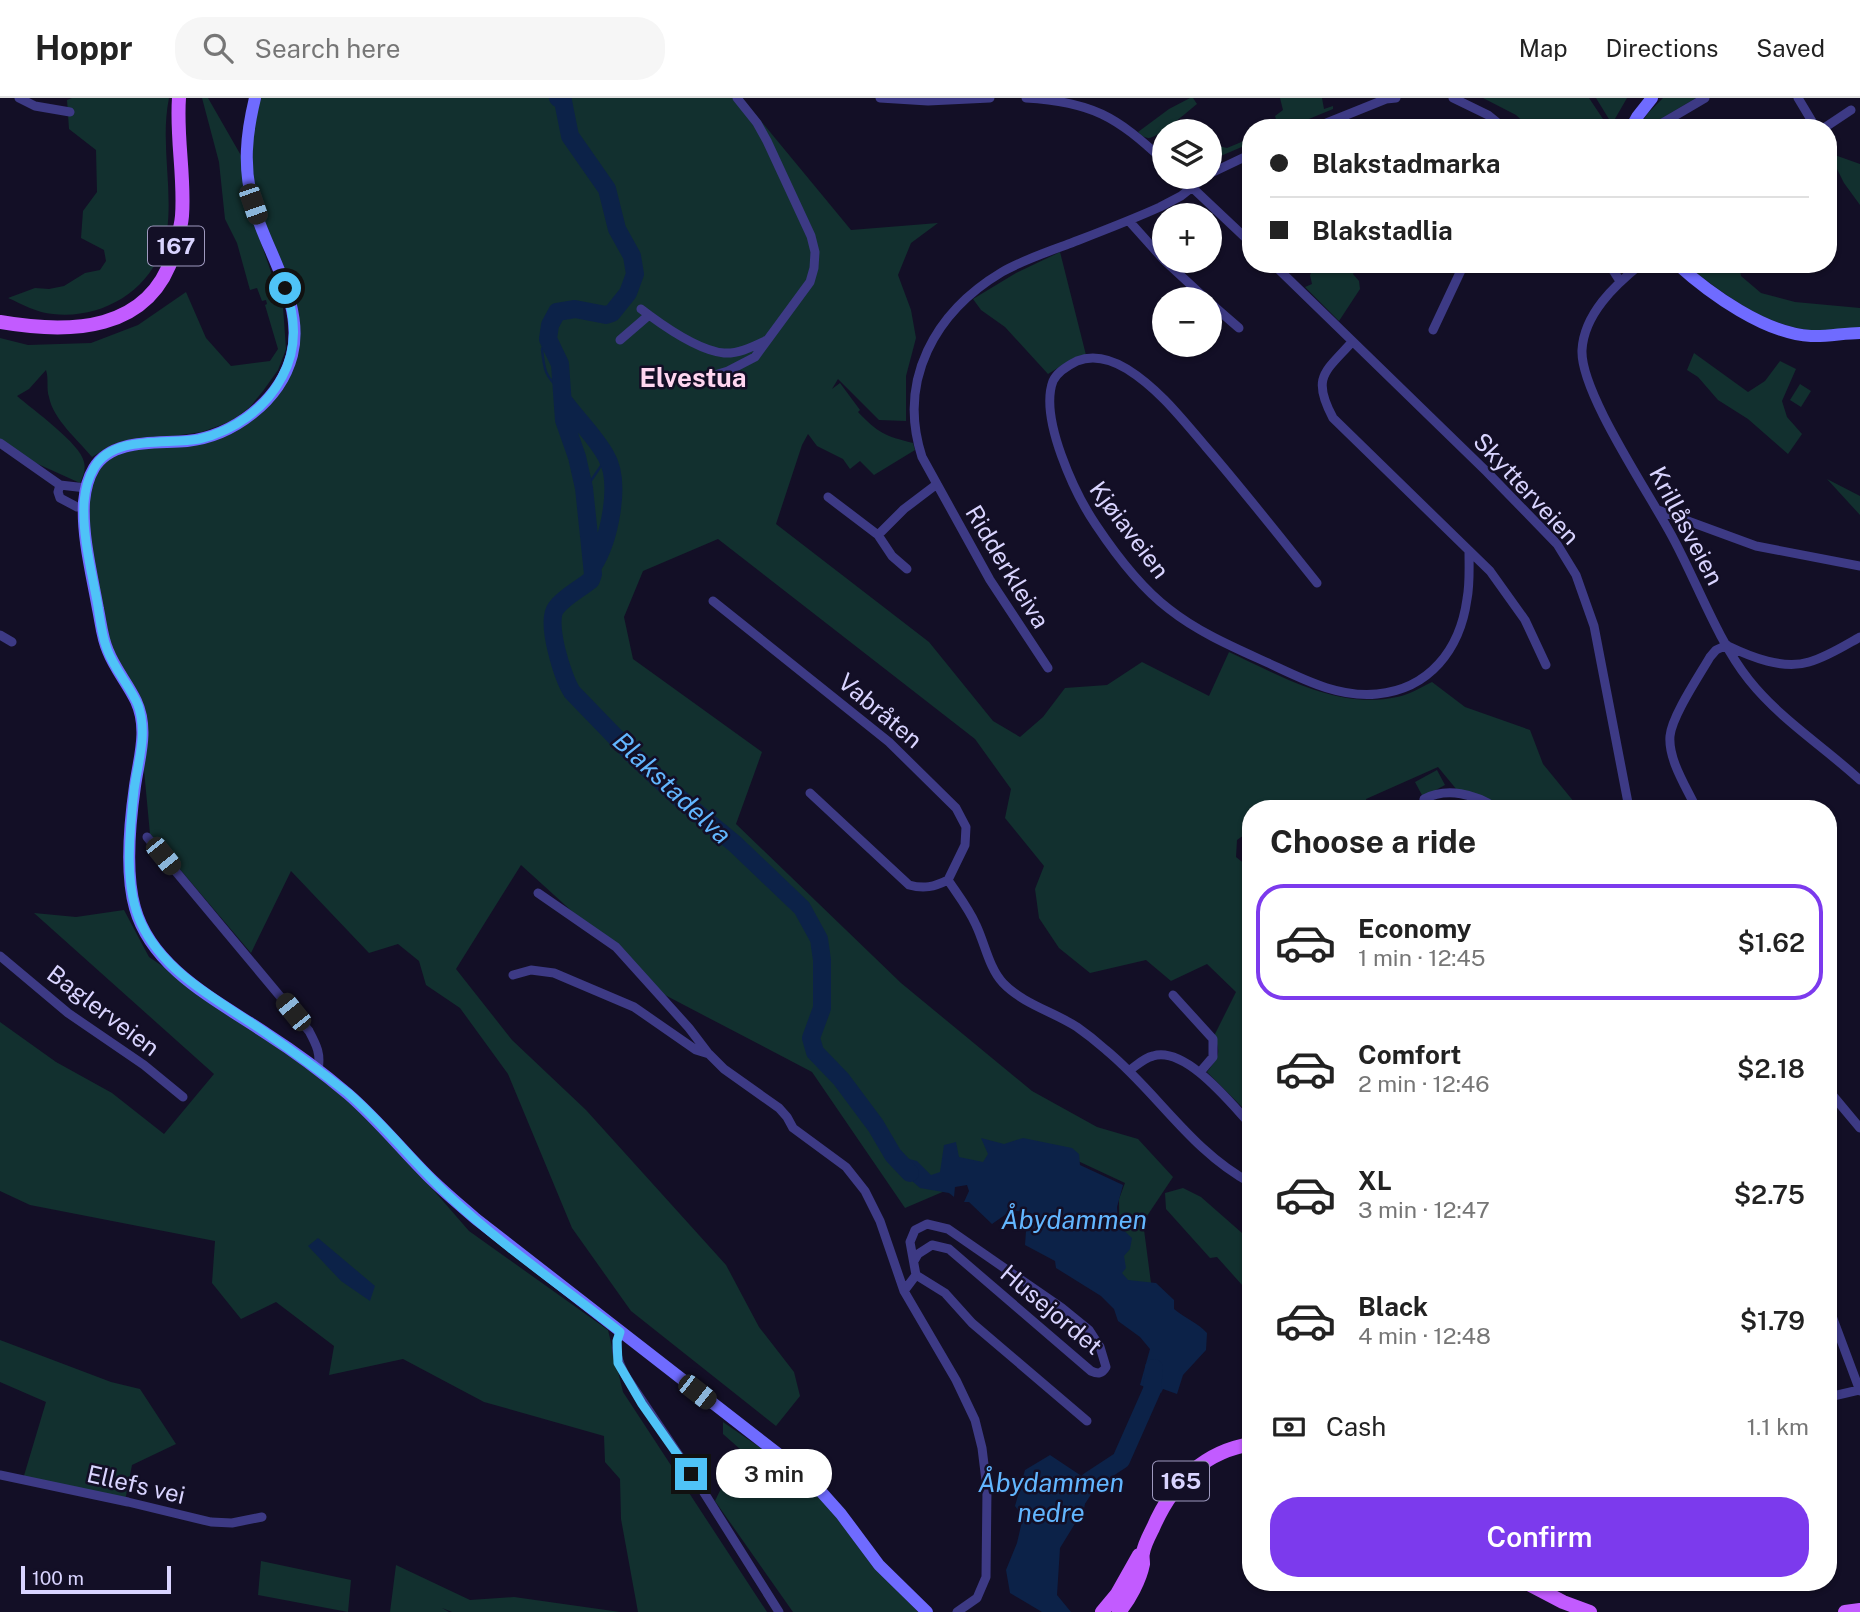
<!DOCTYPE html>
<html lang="en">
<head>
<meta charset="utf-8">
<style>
	body { margin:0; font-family:"Public Sans",sans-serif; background:#f6f6f6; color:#222; height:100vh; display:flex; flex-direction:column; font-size:26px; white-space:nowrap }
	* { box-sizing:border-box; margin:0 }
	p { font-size:23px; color:#767676 }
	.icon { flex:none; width:38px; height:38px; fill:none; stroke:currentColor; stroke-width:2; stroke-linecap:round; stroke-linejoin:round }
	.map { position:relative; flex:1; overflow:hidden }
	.panel { position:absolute; left:1242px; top:702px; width:595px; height:791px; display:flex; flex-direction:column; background:#fff; border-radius:28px; box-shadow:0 2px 5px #0004 }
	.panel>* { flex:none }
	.banner { position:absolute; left:1242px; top:21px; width:595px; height:154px; border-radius:28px; box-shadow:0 2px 5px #0004; display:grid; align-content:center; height:154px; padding:0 28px; background:#fff }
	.buttons { position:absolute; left:1152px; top:21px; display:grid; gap:14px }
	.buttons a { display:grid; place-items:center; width:70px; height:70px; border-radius:50%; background:#fff; box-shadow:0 2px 5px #0004; font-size:35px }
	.scale { position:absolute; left:21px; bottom:18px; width:150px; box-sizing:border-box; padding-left:7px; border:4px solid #d9d4ff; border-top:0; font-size:19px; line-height:24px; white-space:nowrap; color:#d9d4ff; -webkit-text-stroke:5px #130f26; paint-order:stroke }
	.end { position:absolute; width:32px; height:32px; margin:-16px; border:9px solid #4fc3f7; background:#111; box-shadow:0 0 0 4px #111 }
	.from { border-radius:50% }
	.bubble { position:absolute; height:49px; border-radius:24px; background:#fff; box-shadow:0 2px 5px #0004; font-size:23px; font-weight:600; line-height:49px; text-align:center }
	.car { position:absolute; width:21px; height:42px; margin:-21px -10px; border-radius:9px; box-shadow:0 0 5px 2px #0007; background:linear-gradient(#222 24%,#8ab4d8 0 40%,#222 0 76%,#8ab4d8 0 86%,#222 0) }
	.banner b { display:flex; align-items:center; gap:24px; height:66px; font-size:26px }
	.banner b+b { border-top:2px solid #e0e0e0 }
	.banner i { width:18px; height:18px; background:#222 }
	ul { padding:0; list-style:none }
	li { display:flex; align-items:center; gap:21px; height:116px; margin:0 14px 10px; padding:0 14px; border:4px solid transparent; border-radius:28px }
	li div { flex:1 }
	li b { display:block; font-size:26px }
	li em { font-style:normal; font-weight:600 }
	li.active { border-color:#7c3aed }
	li>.icon { width:63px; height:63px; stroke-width:1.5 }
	h2 { padding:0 28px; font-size:32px; line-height:84px }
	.pay { display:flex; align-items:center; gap:18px; height:77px; padding:0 28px; font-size:26px }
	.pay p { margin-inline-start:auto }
	.cta { display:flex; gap:14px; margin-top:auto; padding:14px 28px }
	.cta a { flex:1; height:80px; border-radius:28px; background:#7c3aed; color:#fff; font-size:28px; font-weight:600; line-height:80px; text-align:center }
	header { display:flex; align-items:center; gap:42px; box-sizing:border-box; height:98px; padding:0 35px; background:#fff; border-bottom:2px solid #e0e0e0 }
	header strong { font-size:33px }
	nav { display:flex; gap:38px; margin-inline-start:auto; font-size:24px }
	.search { width:490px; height:63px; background:#f6f6f6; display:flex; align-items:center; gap:18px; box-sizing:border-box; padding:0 24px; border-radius:28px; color:#767676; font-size:26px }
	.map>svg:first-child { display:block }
	.green { fill:#12302f }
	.water { fill:#0c2248 }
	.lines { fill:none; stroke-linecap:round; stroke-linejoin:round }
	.stream { stroke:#0c2248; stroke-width:2.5 }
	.river { stroke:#0c2248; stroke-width:18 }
	.street { stroke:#3d3a85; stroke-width:9 }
	.secondary { stroke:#6f6bff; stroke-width:12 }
	.primary { stroke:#c25bff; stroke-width:14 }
	.route { stroke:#4fc3f7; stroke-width:9 }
	.labels { text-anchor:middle; stroke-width:5; stroke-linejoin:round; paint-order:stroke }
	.shield { fill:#130f26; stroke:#9e99be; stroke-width:2 }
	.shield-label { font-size:23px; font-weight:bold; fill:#d9d4ff }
	.street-label { font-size:24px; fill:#d9d4ff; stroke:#130f26 }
	.neighbourhood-label { font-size:26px; font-weight:bold; fill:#ffd6f0; stroke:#130f26 }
	.water-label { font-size:26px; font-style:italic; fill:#62b6ff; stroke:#130f26 }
</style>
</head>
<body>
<header>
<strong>Hoppr</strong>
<div class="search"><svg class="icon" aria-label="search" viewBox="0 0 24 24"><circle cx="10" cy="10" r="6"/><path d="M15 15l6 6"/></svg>Search here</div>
<nav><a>Map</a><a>Directions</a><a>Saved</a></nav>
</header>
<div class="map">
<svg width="1860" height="1514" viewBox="0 0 1860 1514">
	<rect width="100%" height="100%" fill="#130f26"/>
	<!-- green -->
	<path class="green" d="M 72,0 L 169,0 C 160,44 173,89 167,133 C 158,188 106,222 53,216 C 37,215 22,206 8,200 L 35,190 L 49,191 L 64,188 L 85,175 L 100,172 L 106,163 L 104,152 L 81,140 L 83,113 L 97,94 L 96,52 L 69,31 L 67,2 Z
		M 202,0 L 208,0 L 243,61 L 257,133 L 283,209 L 286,251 L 278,272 L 263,293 L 250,309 L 232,323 L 202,334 L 114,346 L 92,359 C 78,342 53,321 49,299 C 46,290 49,281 46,272 L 29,291 L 17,298 C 32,311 81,346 84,364 C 86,372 83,378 80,385 L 29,362 L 0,343 L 0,240 L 28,247 L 91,245 L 138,227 L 186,194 L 206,240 L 231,268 L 270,263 L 278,251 L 265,207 L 267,206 L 266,202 L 262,203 L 257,190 L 250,192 L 237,145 L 225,121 L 219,64 Z
		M 255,0 L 742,0 L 851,132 L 938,125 L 911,145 L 898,177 L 911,212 L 916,240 L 906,278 L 906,323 L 879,322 L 838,281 L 832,291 L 840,285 L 860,312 L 858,314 C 878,335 885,338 913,345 L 915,352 L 874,377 L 860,363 L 850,371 L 843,361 L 817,348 L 808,336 L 802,347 L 776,426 L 929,544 L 993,623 L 1020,639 L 1043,619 L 1065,590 L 1107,587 L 1142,564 L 1209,598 L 1229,554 C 1281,578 1337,612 1397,599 C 1409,597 1421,589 1432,584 L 1465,609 L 1530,632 L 1543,666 L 1579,710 L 1500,710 L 1488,702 L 1457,692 L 1438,669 L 1366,701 L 1368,710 L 1251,710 L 1251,732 L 1237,742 L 1236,759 L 1251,771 L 1251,1018 L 1207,974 C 1218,959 1222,956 1214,938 L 1236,894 L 1207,866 L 1171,883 L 1146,862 L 1090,875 L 1059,850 L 1039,820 L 1035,791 L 1044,768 L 1005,720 L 1011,691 L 975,641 L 718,441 L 643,473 L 624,519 L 633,561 L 762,654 L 736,726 L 901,885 L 1032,993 L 1097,1029 L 1138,1041 L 1173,1079 L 1143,1124 L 1151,1185 L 1120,1188 L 1119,1101 L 1125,1085 L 1048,1049 L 905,1110 L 812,974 L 663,896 L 521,767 L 456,871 L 512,942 L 586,1012 L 726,1167 L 759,1229 L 794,1274 L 800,1298 L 776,1328 L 631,1213 L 572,1130 L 508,976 L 460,910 L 426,887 L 419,863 L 398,846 L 369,855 L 291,773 L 251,855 L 150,736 L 140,629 L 102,530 L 83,415 L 101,360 L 234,330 L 278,287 L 291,252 L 288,205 L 269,150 L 249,62 Z
		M 1190,0 L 1193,0 L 1197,6 C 1188,13 1157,41 1148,40 C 1143,39 1141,37 1138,34 L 1169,11 Z
		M 1280,0 L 1322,0 L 1324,11 L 1333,8 L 1333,11 L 1287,30 L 1276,30 L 1278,28 L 1275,18 L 1283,12 Z
		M 1483,0 L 1589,0 L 1609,30 L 1530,30 L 1516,17 Z
		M 1596,0 L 1627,0 L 1612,26 Z
		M 1663,0 L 1696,0 L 1652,26 L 1650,30 L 1638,30 L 1648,15 Z
		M 1210,31 L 1218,48 L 1227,50 L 1251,40 L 1251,45 L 1209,63 L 1209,33 L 1205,33 Z
		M 1829,55 L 1860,66 L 1860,107 L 1844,85 Z
		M 1060,154 L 1086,257 L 1074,260 L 1048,276 L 1005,229 L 981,212 L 973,201 L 1016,175 Z
		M 1316,166 L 1358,168 L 1353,176 L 1359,183 L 1360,191 L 1339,223 L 1305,189 L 1312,186 L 1310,177 Z
		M 1685,166 L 1739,166 L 1741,178 L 1761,195 L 1795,204 L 1860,210 L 1860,230 C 1846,231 1830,235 1816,233 C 1765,229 1724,196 1685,166 Z
		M 1694,255 L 1748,294 L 1765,283 L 1780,263 L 1796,271 L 1782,303 L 1787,319 L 1802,336 L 1788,356 L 1748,321 L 1718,302 L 1698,279 L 1687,272 Z
		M 1800,286 L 1811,293 L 1801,309 L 1790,302 Z
		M 1827,381 L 1860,398 L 1860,417 Z
		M 1437,672 L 1445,687 L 1423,699 L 1415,684 Z
		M 124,812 L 149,859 L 304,964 L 383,1034 L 469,1133 L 608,1232 L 623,1294 L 767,1514 L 638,1514 L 621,1421 L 620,1381 L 605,1364 L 604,1338 L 484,1304 L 403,1261 L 329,1277 L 334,1248 L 276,1204 L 241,1221 L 212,1185 L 215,1143 L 30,1107 L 0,1093 L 0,924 L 56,964 L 112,995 L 164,1036 L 214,976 L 34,815 L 76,819 Z
		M 1183,1090 L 1201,1099 L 1242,1135 L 1251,1128 L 1251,1197 L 1217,1159 L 1210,1160 L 1166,1111 L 1165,1095 Z
		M 0,1242 L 111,1284 L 140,1291 L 176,1346 L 132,1367 L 125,1403 L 23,1381 L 46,1304 L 0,1284 Z
		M 723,1324 L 797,1375 L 865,1451 L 888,1483 L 918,1514 L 793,1514 L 715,1403 L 740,1351 L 723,1336 Z
		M 261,1463 L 351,1482 L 348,1514 L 258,1497 Z
		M 396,1467 L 470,1502 L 514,1499 L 620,1514 L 452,1514 L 442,1510 L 449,1514 L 390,1514 Z"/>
	<!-- water -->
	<path class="water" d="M 981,1040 L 1004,1046 L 1023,1040 L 1072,1050 L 1079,1056 L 1080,1067 L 1123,1087 L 1117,1109 L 1118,1127 L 1132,1140 L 1130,1151 L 1124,1158 L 1126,1170 L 1122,1175 L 1128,1182 L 1156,1185 L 1174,1202 L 1174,1211 C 1185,1220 1198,1225 1207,1235 L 1206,1252 L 1183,1277 L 1177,1296 L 1163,1291 L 1161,1295 L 1140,1287 L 1150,1251 L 1140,1239 L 1118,1223 L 1114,1211 L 1101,1198 L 1056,1170 L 1055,1163 L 1025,1147 L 1026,1133 L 1020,1129 L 1020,1124 L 1028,1115 L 1012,1112 L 992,1126 L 969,1104 L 964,1104 L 969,1093 L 967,1087 L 955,1089 L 954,1099 L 949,1095 L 920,1090 L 895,1068 L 894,1051 L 901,1059 L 917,1063 L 931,1077 L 940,1074 L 944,1047 L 956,1044 L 959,1059 L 983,1064 L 988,1056 Z
		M 318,1140 L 375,1188 L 370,1203 L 341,1183 L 308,1148 Z
		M 1050,1357 L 1089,1383 L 1084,1411 L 1060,1450 L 1057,1497 L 1071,1514 L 1042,1514 L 1010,1495 L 1006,1472 L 1017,1445 L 1023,1419 L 1015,1408 L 1025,1372 Z"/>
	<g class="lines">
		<!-- stream -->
		<path class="stream" d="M 548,241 L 542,251 C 544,271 545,279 561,292
			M 584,393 L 607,359"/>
		<!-- river -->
		<path class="river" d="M 558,0 L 563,3 L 570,38 L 607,91 L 617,131 L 632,158 L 635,176 L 628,195 L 612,215 L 606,217 L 575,211 L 557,214 L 550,227 L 548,241 L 560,266 L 564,322 L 577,359 L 584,390 L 593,476 L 591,482 C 580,491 564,499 556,510 C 545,524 563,580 572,594 L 631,655 L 678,699 L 735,746 L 802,810 L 819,841 L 822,862 L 822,910 L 811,940 L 815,954 L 841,981 L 876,1028 L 893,1057 L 910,1075
			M 563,302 C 576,320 595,338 606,358 C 622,385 609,443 593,468
			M 1076,1403 L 1089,1383 L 1121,1362 L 1152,1292 L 1154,1270"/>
		<!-- street -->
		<path class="street" d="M 19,0 L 35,8 L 70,14
			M 880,0 L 928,3 L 990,0
			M 1026,0 C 1092,4 1116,18 1164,63
			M 1453,0 L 1488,17 L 1504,30
			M 1798,0 L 1816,30
			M 1314,30 L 1386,1 L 1396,0
			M 1654,30 L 1705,0
			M 1824,30 L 1851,12
			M 1209,76 L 1251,56
			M 1181,79 L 1251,145
			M 1129,123 L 1164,162
			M 1165,163 L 1206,201
			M 1273,166 L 1487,374 L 1557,446 L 1576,477 L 1594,528 L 1629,710
			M 1609,166 L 1620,183
			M 1641,166 C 1615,187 1584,216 1582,252 C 1580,295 1652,399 1674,442 C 1698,487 1718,543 1749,582 C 1781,622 1823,648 1860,682
			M 1209,204 L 1239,230
			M 649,217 C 668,231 701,253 724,255 C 739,256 754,248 767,242
			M 1433,232 L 1464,166
			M 620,242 L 649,217 L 641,211
			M 1352,244 C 1325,274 1311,279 1333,320 L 1490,473 L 1525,522 L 1546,567
			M 698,282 L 728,273 L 755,259 L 810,184 L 814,170 L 815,154 L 811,138 L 767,43 L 757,25 L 737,0
			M 0,345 L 60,387 L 86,390
			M 60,387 L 58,394 L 60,400 L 77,409
			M 828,399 L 878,437 L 892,458 L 907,471
			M 1658,412 L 1756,448 L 1860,468
			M 878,437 L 904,411 L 937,386
			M 1317,485 C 1280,439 1244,393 1206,349 C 1182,321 1159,291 1127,271 C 1112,262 1095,256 1077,263 C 1069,267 1057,274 1053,283 C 1039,320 1075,396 1096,427 C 1116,457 1140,489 1169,511 C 1198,534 1233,549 1266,564 C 1301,580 1337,600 1377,596 C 1429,591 1460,552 1467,501 C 1470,486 1469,469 1469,454
			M 713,503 L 889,644 L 956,710 L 966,729 L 965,747 L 948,782
			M 0,537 L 12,544
			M 1728,548 C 1751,559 1783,572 1809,564 C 1827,559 1844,548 1860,539
			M 1048,570 L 990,482 L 922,359 C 897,282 935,214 1002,174 C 1021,163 1044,155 1066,147 C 1097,135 1129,123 1160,109 L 1181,98 L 1205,79
			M 810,695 L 909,787 C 924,791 934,789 948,782 C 958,797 969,811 976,827 C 985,846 989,870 1003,885 C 1023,906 1054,914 1077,929 C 1087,936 1097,944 1106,952 C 1157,994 1191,1053 1251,1085
			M 1423,710 L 1424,701 C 1447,689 1475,696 1496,710
			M 1696,710 C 1687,690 1668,662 1670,638 C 1672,618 1699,578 1710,559 L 1716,552 L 1727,547
			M 147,739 L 309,933 C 317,948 321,956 318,972
			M 538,795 L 616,849 L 689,930 L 708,955
			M 0,858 L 68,915 L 144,967 L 183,999
			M 513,877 L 531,872 L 554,875 L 634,909 L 696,952 L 709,956 L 724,971 L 779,1010 L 787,1019 L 793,1030 L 846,1069 L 865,1093 L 880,1123 L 904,1193 L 956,1282 L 975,1322 L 982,1350 L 987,1391 L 986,1479 L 977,1500 L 957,1514
			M 1173,897 L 1213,941 L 1213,959 L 1201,973
			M 1130,972 C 1137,967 1144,960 1153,958 C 1186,948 1231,1006 1251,1027
			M 1829,993 L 1860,1030
			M 916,1177 L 945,1195 L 972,1225 L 1087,1323
			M 904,1193 L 916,1177 L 910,1144 L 915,1132 L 927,1126 L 948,1131 L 1062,1210 L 1089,1232 L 1100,1249 L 1106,1269 C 1102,1276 1098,1276 1091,1273 L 949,1151 L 932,1147 L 918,1156 L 914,1163
			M 1829,1210 L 1860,1293
			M 620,1234 C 613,1251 618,1265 627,1280 L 703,1393 L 779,1514
			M 1829,1299 L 1859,1292
			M 0,1377 L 128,1404 L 211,1424 L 232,1425 L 262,1419"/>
		<!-- secondary -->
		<path class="secondary" d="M 255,0 C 246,37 243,69 253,106 C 266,154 305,205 292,257 C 280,303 233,338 187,343 C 157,346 112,340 94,370 C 88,380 85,393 84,404 C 82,439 92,477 98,511 C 101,525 102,540 108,553 C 115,571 128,586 136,603 C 149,631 139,660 135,688 C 130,723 125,775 135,810 C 152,871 218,903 267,936 C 295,954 322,974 348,996 C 377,1021 401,1051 428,1078 C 444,1094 460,1107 476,1121 L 808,1379 L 841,1416 L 879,1467 L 927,1514
			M 1631,30 L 1637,19 L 1652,0
			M 1677,166 C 1710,196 1766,236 1811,238 C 1827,239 1844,235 1860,235"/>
		<!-- primary -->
		<path class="primary" d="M 0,224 C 69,236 150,235 174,154 C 177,142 181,130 182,118 C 185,79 176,39 179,0
			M 1525,1484 L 1563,1504 L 1590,1514
			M 1102,1514 L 1117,1496 L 1139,1457
			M 1119,1514 C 1129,1502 1140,1482 1143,1466 C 1143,1462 1142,1458 1143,1455 C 1144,1447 1149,1438 1153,1430 C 1172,1386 1203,1354 1251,1346
			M 1845,1514 L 1860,1512"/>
	</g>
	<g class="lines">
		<!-- route -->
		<path class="route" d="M 285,190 C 296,220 298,250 282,279 C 266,310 234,333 199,341 C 167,347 113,336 94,370 C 88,380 85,393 84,404 C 82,436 91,471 97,503 C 100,519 101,536 107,551 C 114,571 130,588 138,607 C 148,636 138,663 134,692 C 130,733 123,786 141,825 C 164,875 218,902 262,932 C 291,952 320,973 348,995 C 384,1026 413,1064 448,1097 C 501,1147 563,1189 620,1234 L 617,1243 L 618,1265 L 642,1306 L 691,1376"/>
	</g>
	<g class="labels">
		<!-- shield labels -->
		<g class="shield">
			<rect x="148" y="128.5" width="56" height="39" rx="5"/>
			<rect x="1153" y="1363.5" width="56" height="39" rx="5"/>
		</g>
		<g class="shield-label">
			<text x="176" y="156">167</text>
			<text x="1181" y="1391">165</text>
		</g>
		<!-- street labels -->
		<g class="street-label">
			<text transform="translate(1526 391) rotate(47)" y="8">Skytterveien</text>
			<text transform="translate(1686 428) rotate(62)" y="8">Krillåsveien</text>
			<text transform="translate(1129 432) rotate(53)" y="8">Kjøiaveien</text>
			<text transform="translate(1007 469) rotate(59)" y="8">Ridderkleiva</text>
			<text transform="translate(880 613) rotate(40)" y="8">Vabråten</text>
			<text transform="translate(103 913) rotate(37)" y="8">Baglerveien</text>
			<text transform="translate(1051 1212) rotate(40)" y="8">Husejordet</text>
			<text transform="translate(136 1387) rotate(13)" y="8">Ellefs vei</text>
		</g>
		<!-- neighbourhood labels -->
		<g class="neighbourhood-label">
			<text x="693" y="289">Elvestua</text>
		</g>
		<!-- water labels -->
		<g class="water-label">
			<text transform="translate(672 690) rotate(43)" y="9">Blakstadelva</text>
			<text x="1074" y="1131">Åbydammen</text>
			<text x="1051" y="1394">Åbydammen<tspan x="1051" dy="30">nedre</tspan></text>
		</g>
	</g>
</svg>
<div class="buttons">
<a><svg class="icon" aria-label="layers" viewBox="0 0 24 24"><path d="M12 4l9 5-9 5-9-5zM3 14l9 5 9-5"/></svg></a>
<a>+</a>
<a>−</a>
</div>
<div class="scale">100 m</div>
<i class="end from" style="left:285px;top:190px"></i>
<i class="end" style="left:691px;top:1376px"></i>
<div class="bubble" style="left:716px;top:1351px;width:116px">3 min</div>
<i class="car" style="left:253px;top:106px;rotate:161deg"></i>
<i class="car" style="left:163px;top:758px;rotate:141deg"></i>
<i class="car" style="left:293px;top:914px;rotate:321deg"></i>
<i class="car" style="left:697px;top:1294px;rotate:128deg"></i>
<div class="banner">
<b><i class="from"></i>Blakstadmarka</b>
<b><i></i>Blakstadlia</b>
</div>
<section class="panel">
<h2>Choose a ride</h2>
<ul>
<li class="active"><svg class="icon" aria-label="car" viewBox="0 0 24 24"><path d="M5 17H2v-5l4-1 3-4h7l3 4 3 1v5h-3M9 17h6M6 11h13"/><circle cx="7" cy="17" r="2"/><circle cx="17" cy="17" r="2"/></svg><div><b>Economy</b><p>1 min · 12:45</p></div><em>$1.62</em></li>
<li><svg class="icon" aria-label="car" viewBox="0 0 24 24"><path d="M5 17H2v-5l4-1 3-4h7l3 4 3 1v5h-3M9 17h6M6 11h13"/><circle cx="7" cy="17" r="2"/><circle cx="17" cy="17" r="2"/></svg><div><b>Comfort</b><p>2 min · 12:46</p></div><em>$2.18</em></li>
<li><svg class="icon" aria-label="car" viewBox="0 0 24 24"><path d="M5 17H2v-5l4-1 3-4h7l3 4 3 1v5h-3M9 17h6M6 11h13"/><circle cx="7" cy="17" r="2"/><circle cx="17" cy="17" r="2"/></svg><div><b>XL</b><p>3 min · 12:47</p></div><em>$2.75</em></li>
<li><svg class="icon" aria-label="car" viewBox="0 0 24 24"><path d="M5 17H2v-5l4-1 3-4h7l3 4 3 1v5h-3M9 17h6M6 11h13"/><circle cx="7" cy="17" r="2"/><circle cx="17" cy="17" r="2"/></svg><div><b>Black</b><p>4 min · 12:48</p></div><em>$1.79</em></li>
</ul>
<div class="pay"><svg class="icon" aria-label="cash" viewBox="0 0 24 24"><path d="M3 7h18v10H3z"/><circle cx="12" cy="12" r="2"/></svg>Cash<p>1.1 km</p></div>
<div class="cta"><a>Confirm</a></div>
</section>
</div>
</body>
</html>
